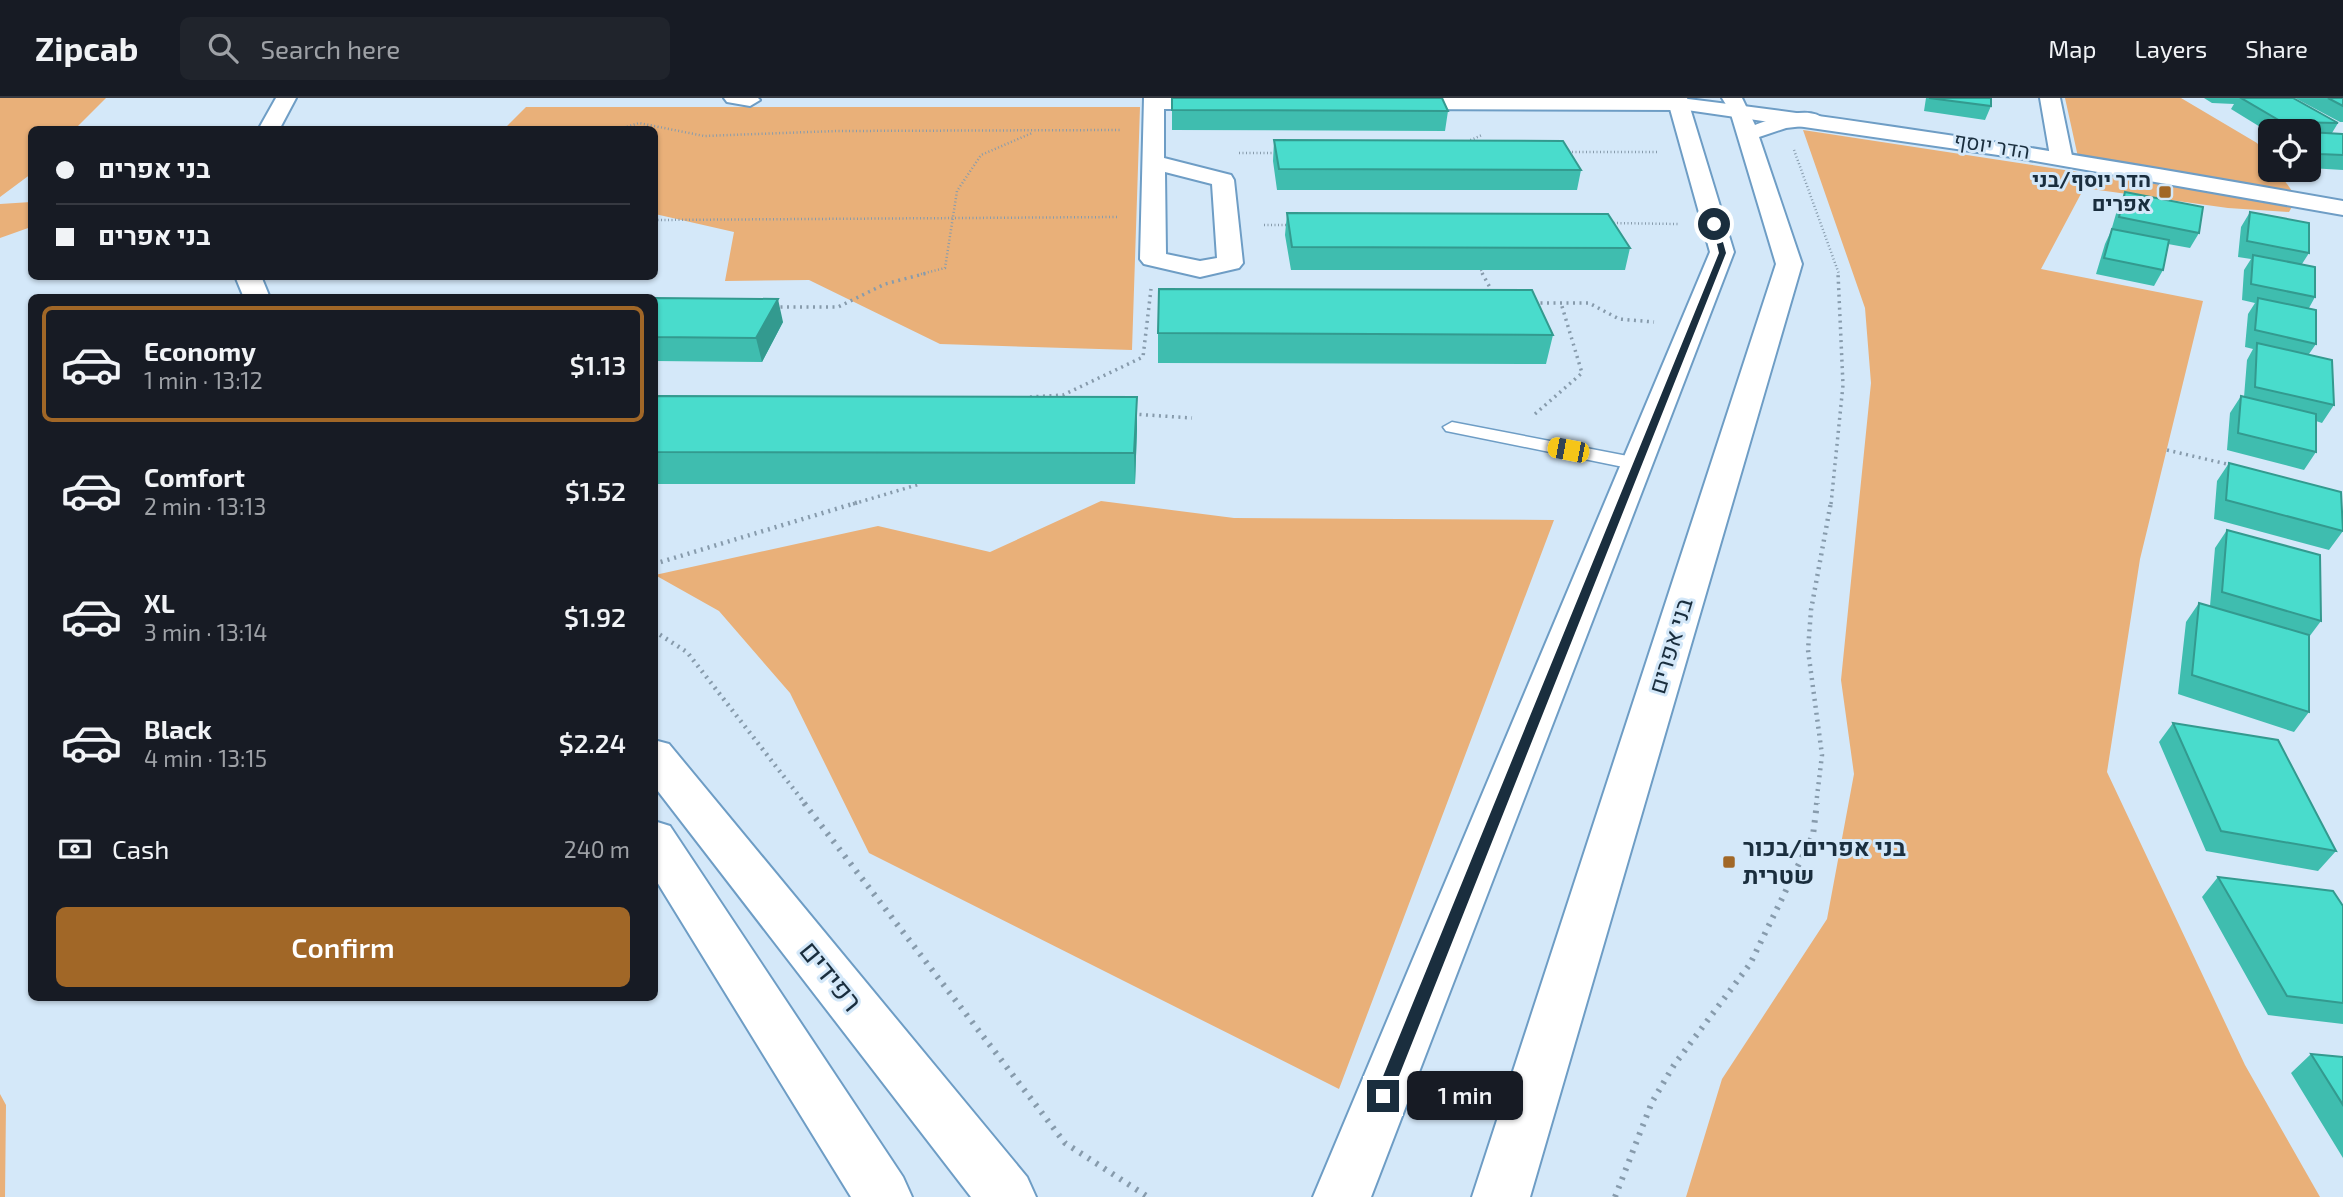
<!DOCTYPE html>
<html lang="en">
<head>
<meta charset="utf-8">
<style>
	body { margin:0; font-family:"Exo 2",Heebo,sans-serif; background:#20242c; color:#f1f3f6; height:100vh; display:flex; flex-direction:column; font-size:26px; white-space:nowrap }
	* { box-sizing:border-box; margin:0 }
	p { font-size:23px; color:#9ea1a6 }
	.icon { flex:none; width:38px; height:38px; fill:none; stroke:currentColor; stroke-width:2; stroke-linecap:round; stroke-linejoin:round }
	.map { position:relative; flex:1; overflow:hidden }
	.details { position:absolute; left:28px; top:196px; width:630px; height:707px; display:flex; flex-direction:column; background:#171b24; border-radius:10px; box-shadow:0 2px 5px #0004 }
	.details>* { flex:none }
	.hud { position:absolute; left:28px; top:28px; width:630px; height:154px; border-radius:10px; box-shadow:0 2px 5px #0004; display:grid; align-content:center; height:154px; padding:0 28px; background:#171b24 }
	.fabs { position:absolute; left:2258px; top:21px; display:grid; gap:14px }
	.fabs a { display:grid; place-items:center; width:63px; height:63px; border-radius:10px; background:#171b24; box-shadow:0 2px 5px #0004; font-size:35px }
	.end { position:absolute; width:32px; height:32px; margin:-16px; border:9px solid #1a2e3e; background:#fff; box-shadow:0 0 0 4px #fff }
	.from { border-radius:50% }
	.bubble { position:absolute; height:49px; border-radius:10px; background:#171b24; box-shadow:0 2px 5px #0004; font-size:23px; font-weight:600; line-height:49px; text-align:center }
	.car { position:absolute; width:21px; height:42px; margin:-21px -10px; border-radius:9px; box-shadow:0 0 5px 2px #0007; background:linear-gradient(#f5c518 24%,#345 0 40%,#f5c518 0 76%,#345 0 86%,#f5c518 0) }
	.hud b { display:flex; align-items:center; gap:24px; height:66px; font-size:26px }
	.hud b+b { border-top:2px solid #363941 }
	.hud i { width:18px; height:18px; background:#f1f3f6 }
	ul { padding:12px 0 0; list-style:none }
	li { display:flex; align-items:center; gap:21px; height:116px; margin:0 14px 10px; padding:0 14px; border:4px solid transparent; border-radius:10px }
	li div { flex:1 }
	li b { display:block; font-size:26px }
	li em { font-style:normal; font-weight:600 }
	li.selected { border-color:#a16727 }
	li>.icon { width:63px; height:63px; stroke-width:1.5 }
	.pay { display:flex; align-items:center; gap:18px; height:77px; padding:0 28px; font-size:26px }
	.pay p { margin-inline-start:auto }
	.action { display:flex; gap:14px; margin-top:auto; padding:14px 28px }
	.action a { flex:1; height:80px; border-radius:10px; background:#a16727; color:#fff; font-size:28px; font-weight:600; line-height:80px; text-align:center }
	header { display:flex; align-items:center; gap:42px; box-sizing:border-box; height:98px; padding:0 35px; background:#171b24; border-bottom:2px solid #363941 }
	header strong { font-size:33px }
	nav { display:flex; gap:38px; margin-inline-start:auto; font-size:24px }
	.search { width:490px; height:63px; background:#20242c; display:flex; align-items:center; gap:18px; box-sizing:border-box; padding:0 24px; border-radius:10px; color:#9ea1a6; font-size:26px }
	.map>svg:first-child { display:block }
	.green { fill:#e9b079 }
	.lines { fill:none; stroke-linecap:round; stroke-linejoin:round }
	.service-casing { stroke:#6e9dc5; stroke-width:3 }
	.minor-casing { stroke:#6e9dc5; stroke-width:4 }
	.tertiary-casing { stroke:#6e9dc5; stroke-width:4 }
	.secondary-casing { stroke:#6e9dc5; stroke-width:4 }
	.path-far3 { stroke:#879bac; stroke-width:2.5; stroke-dasharray:1 2.5; stroke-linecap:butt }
	.path-far2 { stroke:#879bac; stroke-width:3.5; stroke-dasharray:2 4.5; stroke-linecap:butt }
	.path-far1 { stroke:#879bac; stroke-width:4.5; stroke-dasharray:2 5; stroke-linecap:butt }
	.path { stroke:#879bac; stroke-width:6; stroke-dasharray:2.5 7; stroke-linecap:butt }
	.service { fill:#fff; fill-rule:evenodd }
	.minor { fill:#fff; fill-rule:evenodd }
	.tertiary { fill:#fff; fill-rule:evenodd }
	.secondary { fill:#fff; fill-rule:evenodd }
	.wall { fill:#3fbdaf }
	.shaded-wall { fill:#339a8f }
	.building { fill:#49dccc; stroke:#339a8f; stroke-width:2 }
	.route { fill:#1a2e3e }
	.poi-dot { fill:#a16727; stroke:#d4e8f9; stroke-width:2.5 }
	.labels { text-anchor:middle; stroke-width:6; stroke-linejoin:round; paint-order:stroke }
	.far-street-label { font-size:21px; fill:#1a2e3e; stroke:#d4e8f9 }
	.far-poi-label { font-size:21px; font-weight:bold; fill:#1a2e3e; stroke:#d4e8f9; text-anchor:end }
	.street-label { font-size:24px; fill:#1a2e3e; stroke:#d4e8f9 }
	.poi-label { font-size:24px; font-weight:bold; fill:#1a2e3e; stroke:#d4e8f9; text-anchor:start }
	.near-street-label { font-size:28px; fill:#1a2e3e; stroke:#d4e8f9 }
</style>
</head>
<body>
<header>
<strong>Zipcab</strong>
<div class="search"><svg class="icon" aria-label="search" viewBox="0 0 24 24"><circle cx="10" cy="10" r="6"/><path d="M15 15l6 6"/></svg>Search here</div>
<nav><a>Map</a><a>Layers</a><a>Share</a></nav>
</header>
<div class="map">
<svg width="2343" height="1099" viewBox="0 0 2343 1099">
	<rect width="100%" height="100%" fill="#d4e8f9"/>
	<!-- green -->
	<path class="green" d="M 0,0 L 106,0 L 75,31 L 32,32 L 31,76 L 0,99 Z
		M 2065,0 L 2181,0 L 2257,45 L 2270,63 L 2270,72 L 2277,72 L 2292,93 L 2078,59 Z
		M 526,9 L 1140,9 L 1132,252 L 940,246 L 809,182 L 725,183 L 734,134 L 655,116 L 654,32 L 504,31 Z
		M 1803,32 L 2293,107 L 2289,114 L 2228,110 L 2084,90 L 2041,171 L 2203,203 L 2140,461 L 2107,674 L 2245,967 L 2320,1099 L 1686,1099 L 1722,981 L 1827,821 L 1854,676 L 1841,582 L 1871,285 L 1865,210 Z
		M 31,104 L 31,129 L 0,140 L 0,106 Z
		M 1101,403 L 1234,420 L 1554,422 L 1339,991 L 869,755 L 790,595 L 719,513 L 655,477 L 878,428 L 990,454 Z
		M 0,996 L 6,1007 L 5,1099 L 0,1099 Z"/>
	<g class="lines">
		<defs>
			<path id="service" d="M 1452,324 L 1638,360 L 1648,366 L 1638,372 L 1446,333 L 1443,329 Z"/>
			<path id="minor" d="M 724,0 L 758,0 L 760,2 L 750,8 L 727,4 Z
				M 1144,0 L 1230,0 L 1236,5 L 1226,11 L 1164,11 L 1164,60 L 1231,77 L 1234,82 L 1243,165 L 1239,170 L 1200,179 L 1144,166 L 1140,161 ZM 1165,74 L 1212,86 L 1217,160 L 1200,163 L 1166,156 Z
				M 1387,0 L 1680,0 L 1690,6 L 1680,12 L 1391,11 L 1381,5 Z
				M 2040,0 L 2060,0 L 2072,58 L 2069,63 L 2061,64 L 2050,58 Z"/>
			<path id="tertiary" d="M 276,0 L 296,0 L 279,32 L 258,32 Z
				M 1680,0 C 1902,27 2123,64 2343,103 L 2343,117 L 2012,59 L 1673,10 L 1670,6 L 1673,2 Z
				M 235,178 L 261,178 L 270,200 L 244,200 Z
				M 654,642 L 669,646 L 1027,1079 L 1036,1099 L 971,1099 L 654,688 Z
				M 654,723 L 670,728 L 903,1079 L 912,1099 L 851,1099 L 654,779 Z"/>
			<path id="secondary" d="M 1667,0 L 1687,0 L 1734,154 L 1371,1099 L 1313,1099 L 1710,154 Z
				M 1722,0 L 1742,0 L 1755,27 C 1772,21 1811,6 1824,22 L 1821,26 L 1786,30 L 1759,39 L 1802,166 L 1530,1099 L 1472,1099 L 1776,166 L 1730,13 Z"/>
		</defs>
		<!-- service casing -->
		<use href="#service" class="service-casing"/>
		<!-- minor casing -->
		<use href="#minor" class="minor-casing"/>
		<!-- tertiary casing -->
		<use href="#tertiary" class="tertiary-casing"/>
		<!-- secondary casing -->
		<use href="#secondary" class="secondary-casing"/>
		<!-- path-far3 -->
		<path class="path-far3" d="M 617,32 L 639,25 L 704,38 L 836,33 L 1121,32
			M 1464,45 L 1482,37
			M 1794,52 L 1839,176
			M 1565,54 L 1658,54
			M 1239,55 L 1280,55
			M 654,122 L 1119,119
			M 1610,125 L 1678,126
			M 1264,127 L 1290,127
			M 1481,172 L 1483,176
			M 921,176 L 945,170 L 957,93 L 981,57 L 1032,35"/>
		<!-- path-far2 -->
		<path class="path-far2" d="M 1482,175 L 1493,195
			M 1534,205 L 1589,205 L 1619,221 L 1654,224
			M 774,209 L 838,209 L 885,186 L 927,175
			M 1030,299 L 1063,297 L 1143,259 L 1151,191
			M 1133,316 L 1192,320
			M 1535,316 L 1582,275 L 1561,205
			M 2167,352 L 2231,367
			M 853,406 L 920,386
			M 1831,406 L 1843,287 L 1838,175"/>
		<!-- path-far1 -->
		<path class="path-far1" d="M 654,466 L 859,404
			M 654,533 L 687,554 L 806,707
			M 1816,707 L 1822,657 L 1808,552 L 1811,512 L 1831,404"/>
		<!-- path -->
		<path class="path" d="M 804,705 L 1065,1045 L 1148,1099
			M 1615,1099 L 1652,1004 L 1674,967 L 1750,866 L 1813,737 L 1817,705"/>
		<!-- service -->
		<use href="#service" class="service"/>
		<!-- minor -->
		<use href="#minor" class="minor"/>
		<!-- tertiary -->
		<use href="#tertiary" class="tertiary"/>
		<!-- secondary -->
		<use href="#secondary" class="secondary"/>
	</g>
	<!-- wall -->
	<path class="wall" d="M 1172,0 L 1448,13 L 1445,33 L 1172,32 Z
		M 1926,0 L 1991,0 L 1991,8 L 1985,22 L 1924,13 Z
		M 2204,0 L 2293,0 L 2338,25 L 2332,35 L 2343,36 L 2343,72 L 2310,70 L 2308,68 L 2308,33 L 2270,33 L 2270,35 L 2231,11 L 2234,6 L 2212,5 Z
		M 2295,0 L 2343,0 L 2343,24 L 2340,24 Z
		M 1274,42 L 1581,72 L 1577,92 L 1277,92 L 1273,63 Z
		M 2125,94 L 2199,135 L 2190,150 L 2168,146 L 2163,172 L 2154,188 L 2096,176 L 2105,146 L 2111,133 L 2118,109 Z
		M 2250,114 L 2309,155 L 2302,166 L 2315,199 L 2309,210 L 2316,246 L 2309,256 L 2334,307 L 2322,325 L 2316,323 L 2316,354 L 2304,372 L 2227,352 L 2230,315 L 2241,298 L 2244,299 L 2247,262 L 2253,251 L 2245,249 L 2248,216 L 2255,205 L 2242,202 L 2244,172 L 2251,161 L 2238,159 L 2241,129 Z
		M 1287,115 L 1630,150 L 1625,172 L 1291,172 L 1285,137 Z
		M 654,200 L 783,224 L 762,264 L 654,263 Z
		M 1158,235 L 1553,237 L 1546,266 L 1158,265 Z
		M 654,298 L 1137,299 L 1137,330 L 1135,386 L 654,386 Z
		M 2229,365 L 2343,433 L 2329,452 L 2214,421 L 2217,383 Z
		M 2227,432 L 2321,523 L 2309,539 L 2309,614 L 2294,634 L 2178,596 L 2186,524 L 2199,505 L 2210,508 L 2215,450 Z
		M 2173,625 L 2336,753 L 2318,773 L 2206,753 L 2159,644 Z
		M 2218,779 L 2343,808 L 2343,926 L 2268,917 L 2202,799 Z
		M 2311,956 L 2343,959 L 2343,1060 L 2291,975 Z"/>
	<!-- shaded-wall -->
	<path class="shaded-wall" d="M 778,201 L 783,224 L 762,264 L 756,240 Z
		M 1137,299 L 1137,330 L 1135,386 L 1134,355 Z"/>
	<!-- building -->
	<path class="building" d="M 1172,0 L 1442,0 L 1448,13 L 1172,12 Z
		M 1929,0 L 1991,0 L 1991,8 Z
		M 2241,0 L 2293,0 L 2338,25 L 2282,24 Z
		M 2328,0 L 2343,0 L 2343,8 Z
		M 2308,34 L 2343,36 L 2343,57 L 2319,56 L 2308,48 Z
		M 1274,42 L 1563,43 L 1581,72 L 1279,71 Z
		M 2125,94 L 2203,109 L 2199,135 L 2119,119 Z
		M 2250,114 L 2309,125 L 2309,155 L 2247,143 Z
		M 1287,115 L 1608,116 L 1630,150 L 1292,149 Z
		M 2112,131 L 2169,142 L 2163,172 L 2104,160 Z
		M 2253,157 L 2315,169 L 2315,199 L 2251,186 Z
		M 1159,191 L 1532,192 L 1553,237 L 1158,235 Z
		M 410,198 L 635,200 L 408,200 Z
		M 654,200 L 778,201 L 756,240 L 654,239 Z
		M 2258,200 L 2316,212 L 2316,246 L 2255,232 Z
		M 2257,245 L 2332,262 L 2334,307 L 2255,289 Z
		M 654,298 L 1137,299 L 1134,355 L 654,354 Z
		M 2241,298 L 2316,316 L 2316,354 L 2238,335 Z
		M 2229,365 L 2341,394 L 2343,433 L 2226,402 Z
		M 2227,432 L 2320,457 L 2321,523 L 2222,494 Z
		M 2199,505 L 2309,537 L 2309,614 L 2192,577 Z
		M 2173,625 L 2278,642 L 2336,753 L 2221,733 Z
		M 2218,779 L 2333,793 L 2343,808 L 2343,905 L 2287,898 Z
		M 2311,956 L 2343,959 L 2343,1007 Z"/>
	<!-- route -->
	<path class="route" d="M 1712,125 L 1718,126 L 1726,155 L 1391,998 L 1383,1005 L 1375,998 L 1719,155 Z"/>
	<!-- markers -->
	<g class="poi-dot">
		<rect x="2158" y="87" width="14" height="14" rx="3.5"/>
		<rect x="1722" y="757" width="14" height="14" rx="3.5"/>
	</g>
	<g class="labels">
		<!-- far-street labels -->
		<g class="far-street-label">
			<text transform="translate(1992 48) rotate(9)" y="7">הדר יוסף</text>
		</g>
		<!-- far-poi labels -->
		<g class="far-poi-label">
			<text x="2151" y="89">הדר יוסף/בני<tspan x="2151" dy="24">אפרים</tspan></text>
		</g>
		<!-- street labels -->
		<g class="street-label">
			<text transform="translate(1671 548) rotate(-73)" y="8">בני אפרים</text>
		</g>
		<!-- poi labels -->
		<g class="poi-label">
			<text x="1743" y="758">בני אפרים/בכור<tspan x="1743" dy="28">שטרית</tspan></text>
		</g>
		<!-- near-street labels -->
		<g class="near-street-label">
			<text transform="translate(831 878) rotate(51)" y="10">רפידים</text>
		</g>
	</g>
</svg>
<div class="fabs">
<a><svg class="icon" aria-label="locate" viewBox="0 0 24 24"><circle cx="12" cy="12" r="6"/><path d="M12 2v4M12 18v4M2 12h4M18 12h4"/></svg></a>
</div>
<i class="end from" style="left:1714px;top:126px"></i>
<i class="end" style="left:1383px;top:998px"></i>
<div class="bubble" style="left:1407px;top:973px;width:116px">1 min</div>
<i class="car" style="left:1568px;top:352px;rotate:281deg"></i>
<div class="hud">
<b><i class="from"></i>בני אפרים</b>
<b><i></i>בני אפרים</b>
</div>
<section class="details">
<ul>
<li class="selected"><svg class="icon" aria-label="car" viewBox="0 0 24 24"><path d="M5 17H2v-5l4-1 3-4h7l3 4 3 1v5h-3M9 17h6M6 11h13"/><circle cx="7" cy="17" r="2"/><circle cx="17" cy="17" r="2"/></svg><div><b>Economy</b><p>1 min · 13:12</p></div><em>$1.13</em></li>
<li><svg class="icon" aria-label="car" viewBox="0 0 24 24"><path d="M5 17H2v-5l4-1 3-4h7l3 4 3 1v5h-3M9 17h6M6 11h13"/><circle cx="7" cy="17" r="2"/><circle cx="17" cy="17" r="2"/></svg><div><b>Comfort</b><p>2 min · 13:13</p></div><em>$1.52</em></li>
<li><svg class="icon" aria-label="car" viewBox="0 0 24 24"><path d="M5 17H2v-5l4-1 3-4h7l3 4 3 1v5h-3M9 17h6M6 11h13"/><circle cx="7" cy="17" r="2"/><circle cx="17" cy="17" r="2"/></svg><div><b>XL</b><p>3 min · 13:14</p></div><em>$1.92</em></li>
<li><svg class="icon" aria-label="car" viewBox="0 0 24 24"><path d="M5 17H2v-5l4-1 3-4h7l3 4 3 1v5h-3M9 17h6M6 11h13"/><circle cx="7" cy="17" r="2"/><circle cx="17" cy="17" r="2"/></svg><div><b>Black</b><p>4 min · 13:15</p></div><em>$2.24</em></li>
</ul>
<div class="pay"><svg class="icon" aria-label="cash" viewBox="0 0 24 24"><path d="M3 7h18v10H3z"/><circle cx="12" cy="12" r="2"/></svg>Cash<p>240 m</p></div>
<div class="action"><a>Confirm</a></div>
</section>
</div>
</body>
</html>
